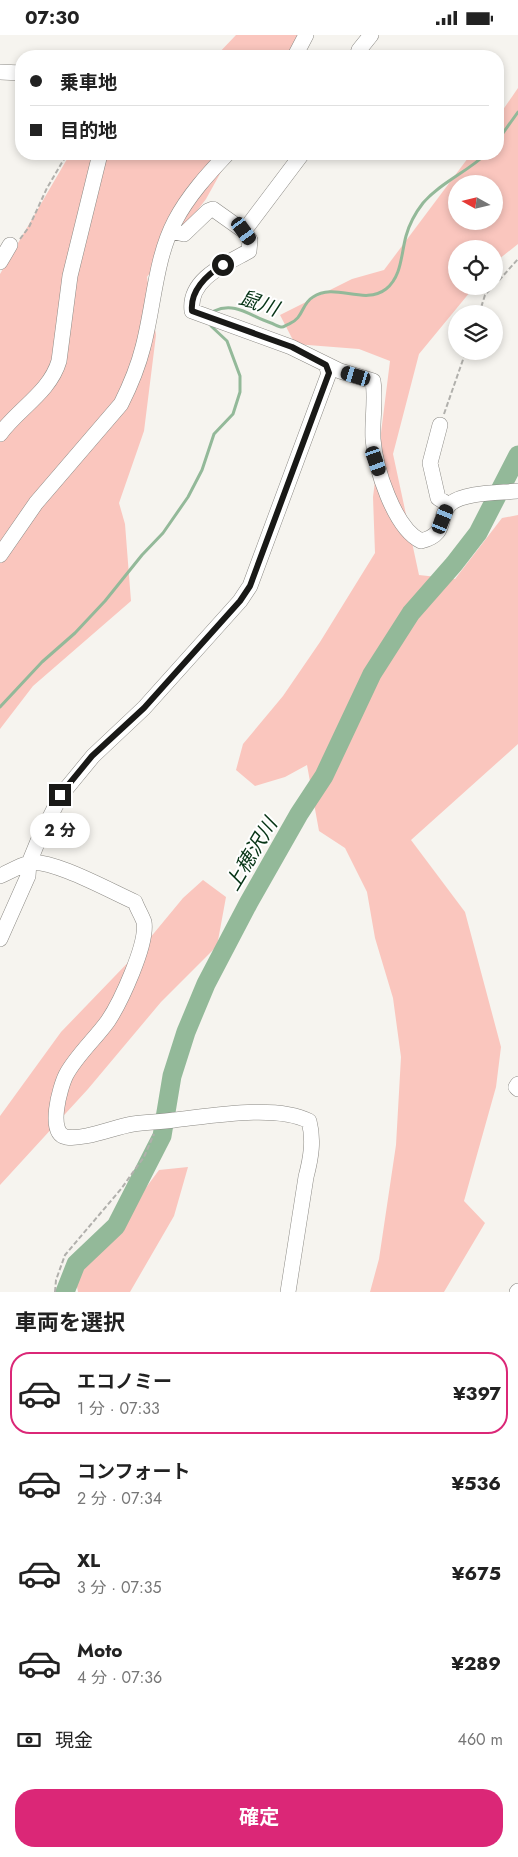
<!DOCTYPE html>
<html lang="ja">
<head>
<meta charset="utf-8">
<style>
	body { margin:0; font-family:Jost,"Noto Sans JP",sans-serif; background:#f6f6f6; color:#222; height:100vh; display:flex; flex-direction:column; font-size:19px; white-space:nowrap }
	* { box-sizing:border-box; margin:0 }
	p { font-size:16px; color:#767676 }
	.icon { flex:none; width:28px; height:28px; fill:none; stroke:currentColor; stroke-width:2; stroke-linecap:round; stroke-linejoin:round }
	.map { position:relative; height:1257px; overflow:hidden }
	.sheet { display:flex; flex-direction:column; background:#fff; flex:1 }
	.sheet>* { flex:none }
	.banner { position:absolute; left:15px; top:15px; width:489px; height:110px; border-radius:20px; box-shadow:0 2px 8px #0003; display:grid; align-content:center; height:110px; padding:0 15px; background:#fff }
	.needle { width:32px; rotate:278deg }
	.buttons { position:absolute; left:448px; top:140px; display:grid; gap:10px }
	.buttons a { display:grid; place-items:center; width:55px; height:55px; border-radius:50%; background:#fff; box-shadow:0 2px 8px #0003; font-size:25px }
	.end { position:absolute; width:22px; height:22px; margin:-11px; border:6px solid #191917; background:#fff; box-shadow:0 0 0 2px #fff }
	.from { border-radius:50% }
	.bubble { position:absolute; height:35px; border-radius:18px; background:#fff; box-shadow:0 2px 8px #0003; font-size:16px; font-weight:700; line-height:35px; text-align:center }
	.car { position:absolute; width:15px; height:30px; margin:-15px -8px; border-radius:6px; box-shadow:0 0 4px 1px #0007; background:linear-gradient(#222 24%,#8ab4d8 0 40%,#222 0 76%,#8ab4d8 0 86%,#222 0) }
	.banner b { display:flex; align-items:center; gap:18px; height:48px; font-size:19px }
	.banner b+b { border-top:1px solid #e0e0e0 }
	.banner i { width:12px; height:12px; background:#222 }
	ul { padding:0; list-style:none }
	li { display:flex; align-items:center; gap:15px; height:82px; margin:0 10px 8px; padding:0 5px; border:2px solid transparent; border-radius:20px }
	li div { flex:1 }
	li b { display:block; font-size:19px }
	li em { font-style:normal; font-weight:700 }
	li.on { border-color:#db2777 }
	li>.icon { width:45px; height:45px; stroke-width:1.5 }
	h2 { padding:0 15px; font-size:22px; line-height:60px }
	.pay { display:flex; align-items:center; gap:12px; height:55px; padding:0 15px; font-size:19px }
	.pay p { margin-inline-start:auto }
	.button { display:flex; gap:10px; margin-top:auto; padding:10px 15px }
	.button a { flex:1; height:58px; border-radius:20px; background:#db2777; color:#fff; font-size:20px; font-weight:700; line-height:58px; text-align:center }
	.status { display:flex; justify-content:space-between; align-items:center; height:35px; padding:0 25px; background:#fff; direction:ltr }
	.status svg { height:14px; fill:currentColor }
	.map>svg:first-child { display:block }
	.green { fill:#fac6be; fill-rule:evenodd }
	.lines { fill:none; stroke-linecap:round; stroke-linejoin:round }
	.stream { stroke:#93b999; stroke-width:3 }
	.river { stroke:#93b999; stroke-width:19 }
	.minor-casing { stroke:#8c8a85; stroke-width:16 }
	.path { stroke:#b1b0ac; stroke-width:2; stroke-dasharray:5 2.5; stroke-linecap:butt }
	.minor { stroke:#fff; stroke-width:15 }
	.route { stroke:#191917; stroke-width:6 }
	.labels { text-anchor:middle; stroke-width:4; stroke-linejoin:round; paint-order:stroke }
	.water-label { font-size:20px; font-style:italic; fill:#063415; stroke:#fff }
</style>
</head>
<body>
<div class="status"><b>07:30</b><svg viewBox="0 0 49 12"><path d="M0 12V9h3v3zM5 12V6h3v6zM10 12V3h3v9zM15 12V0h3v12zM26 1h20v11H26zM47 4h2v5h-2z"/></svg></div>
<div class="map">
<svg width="518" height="1257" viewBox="0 0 518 1257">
	<rect width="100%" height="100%" fill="#f6f4ef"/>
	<!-- green -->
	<path class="green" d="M 236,0 L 311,0 L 291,21 L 216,21 Z
		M 518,53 L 518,209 L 494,228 L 494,214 L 456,214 L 456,251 L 475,251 L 419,319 L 393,419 L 419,540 L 455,544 L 502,483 L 518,480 L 518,709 L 411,805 L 465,877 L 501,1012 L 496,1052 L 464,1166 L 485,1188 L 444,1257 L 370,1257 L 379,1224 L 396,1110 L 401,1022 L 393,963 L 375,903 L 367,857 L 345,813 L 319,796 L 307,730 L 285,742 L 255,751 L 236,735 L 243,709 L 283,661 L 320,607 L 375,518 L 373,462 L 390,326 L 359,314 L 295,309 L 280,280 L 352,244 L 384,235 L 471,119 L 498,119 L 498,82 ZM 456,149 L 494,149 L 494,186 L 456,186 Z
		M 70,119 L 231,119 L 206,164 L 147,242 L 156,300 L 144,396 L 119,468 L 125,489 L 131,566 L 33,651 L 0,694 L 0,239 Z
		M 203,845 L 226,862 L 217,911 L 161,967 L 88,1054 L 0,1150 L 0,1081 L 61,997 L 140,915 L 183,863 Z
		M 188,1132 L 174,1181 L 130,1257 L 78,1257 L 75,1241 L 106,1207 L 159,1135 Z"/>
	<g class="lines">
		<!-- stream -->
		<path class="stream" d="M 498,105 L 518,77
			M 213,280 L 214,276 C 236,266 251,282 271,288 C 274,289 279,292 282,292 C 284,292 286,290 289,289 C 304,283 301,269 313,262 C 335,247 364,271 386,254 C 402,241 401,219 406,201 C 409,190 416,177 423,168 C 440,148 467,137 486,119
			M 0,672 L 42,627 L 75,598 L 105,566 L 142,520 L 163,498 L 188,462 L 202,435 L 214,399 L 233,379 L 240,357 L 240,341 L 227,306 L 211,291 L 211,289"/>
		<!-- river -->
		<path class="river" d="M 65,1257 L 76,1229 L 116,1191 L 162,1101 L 172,1041 L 186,997 L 206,949 L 249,867 L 299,779 L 324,741 L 372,639 L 411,578 L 454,529 L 478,498 L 518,420"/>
		<defs>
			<path id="minor" d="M 295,21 L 306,0
				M 357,21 L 359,15 L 371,0
				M 0,37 L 21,38
				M 171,196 L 184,199 L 208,176 L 213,174 L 244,196 L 302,119
				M 244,196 L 250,205 L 249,216 C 226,229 188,244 192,276 L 291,312 L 340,336 L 373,346 C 376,365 372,384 373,404 C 375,432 394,493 421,506 C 449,499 437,482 450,469 C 464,457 499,458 518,456
				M 0,227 L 10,210
				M 440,390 L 430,428 L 438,463 L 449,470
				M 0,399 C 18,374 50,357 59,326 L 70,241 L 100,119
				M 0,520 L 36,468 L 121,369 C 130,351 138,332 143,312 C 154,271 155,224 175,186 C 188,161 208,139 227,119
				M 0,841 C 9,837 19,831 29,828 C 51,823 112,857 135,867 C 137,873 142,881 144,887 C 148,909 120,968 108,986 C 95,1004 76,1021 66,1040 C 60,1052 47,1098 66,1102 C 85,1105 114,1092 133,1089 C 146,1087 161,1087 174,1085 C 210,1081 276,1069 309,1086 C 314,1105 311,1123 306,1142 L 288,1257
				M 0,904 L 28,841 L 29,828 L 38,806 L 61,760 L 93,721 L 144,673 L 240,566 L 250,551 L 329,338 L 326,330
				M 518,1049 L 516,1052 L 518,1054
				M 517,1257 L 518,1256"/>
		</defs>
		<!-- minor casing -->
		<use href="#minor" class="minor-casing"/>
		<!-- path -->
		<path class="path" d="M 20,204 L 29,192 L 47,153 L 67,119
			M 494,251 L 518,224
			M 479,279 L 485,260 L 493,251
			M 444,379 L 466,316
			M 55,1257 L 56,1245 L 65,1220 L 121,1154 L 144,1122 L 154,1099"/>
		<!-- minor -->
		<use href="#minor" class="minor"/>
	</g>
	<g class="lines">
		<!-- route -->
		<path class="route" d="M 60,760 L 92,721 L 144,673 L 240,566 L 250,551 L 329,338 L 326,330 L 292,312 L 192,276 C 190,256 206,240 223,230"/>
	</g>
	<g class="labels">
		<!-- water labels -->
		<g class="water-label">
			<text transform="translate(259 268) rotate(19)" y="7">鼠川</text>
			<text transform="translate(251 819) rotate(-59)" y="7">上穂沢川</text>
		</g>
	</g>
</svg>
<div class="buttons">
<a><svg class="needle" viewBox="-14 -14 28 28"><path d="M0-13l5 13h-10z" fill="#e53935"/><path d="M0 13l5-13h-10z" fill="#767676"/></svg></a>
<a><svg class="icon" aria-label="locate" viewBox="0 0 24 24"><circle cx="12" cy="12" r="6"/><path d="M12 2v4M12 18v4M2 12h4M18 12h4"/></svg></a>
<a><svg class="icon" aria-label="layers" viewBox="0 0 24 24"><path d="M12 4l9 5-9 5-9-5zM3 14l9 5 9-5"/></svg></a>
</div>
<i class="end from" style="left:223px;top:230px"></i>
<i class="end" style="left:60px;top:760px"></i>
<div class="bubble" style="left:30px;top:778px;width:60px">2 分</div>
<i class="car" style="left:244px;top:196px;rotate:144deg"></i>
<i class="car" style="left:356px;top:341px;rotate:287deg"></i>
<i class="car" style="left:376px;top:426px;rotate:161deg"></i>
<i class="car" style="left:443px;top:484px;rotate:22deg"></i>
<div class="banner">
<b><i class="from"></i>乗車地</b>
<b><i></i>目的地</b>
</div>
</div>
<section class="sheet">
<h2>車両を選択</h2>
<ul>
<li class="on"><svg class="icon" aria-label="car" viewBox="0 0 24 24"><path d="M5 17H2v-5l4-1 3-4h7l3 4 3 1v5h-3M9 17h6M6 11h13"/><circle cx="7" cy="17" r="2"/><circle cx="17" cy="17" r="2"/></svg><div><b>エコノミー</b><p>1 分 · 07:33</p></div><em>¥397</em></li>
<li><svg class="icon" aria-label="car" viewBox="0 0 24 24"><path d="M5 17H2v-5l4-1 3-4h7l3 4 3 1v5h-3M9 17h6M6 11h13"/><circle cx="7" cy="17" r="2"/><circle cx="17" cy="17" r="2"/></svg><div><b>コンフォート</b><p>2 分 · 07:34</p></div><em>¥536</em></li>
<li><svg class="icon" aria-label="car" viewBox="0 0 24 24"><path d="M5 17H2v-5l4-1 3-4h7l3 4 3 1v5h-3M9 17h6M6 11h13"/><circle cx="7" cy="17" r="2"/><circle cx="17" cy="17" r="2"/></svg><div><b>XL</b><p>3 分 · 07:35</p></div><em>¥675</em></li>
<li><svg class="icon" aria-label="car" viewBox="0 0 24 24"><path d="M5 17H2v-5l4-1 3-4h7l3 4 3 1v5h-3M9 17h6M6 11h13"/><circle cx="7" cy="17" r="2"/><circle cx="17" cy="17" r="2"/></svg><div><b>Moto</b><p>4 分 · 07:36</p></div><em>¥289</em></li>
</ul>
<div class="pay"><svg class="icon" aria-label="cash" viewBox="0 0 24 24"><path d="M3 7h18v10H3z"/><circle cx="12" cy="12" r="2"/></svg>現金<p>460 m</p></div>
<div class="button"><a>確定</a></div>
</section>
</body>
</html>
